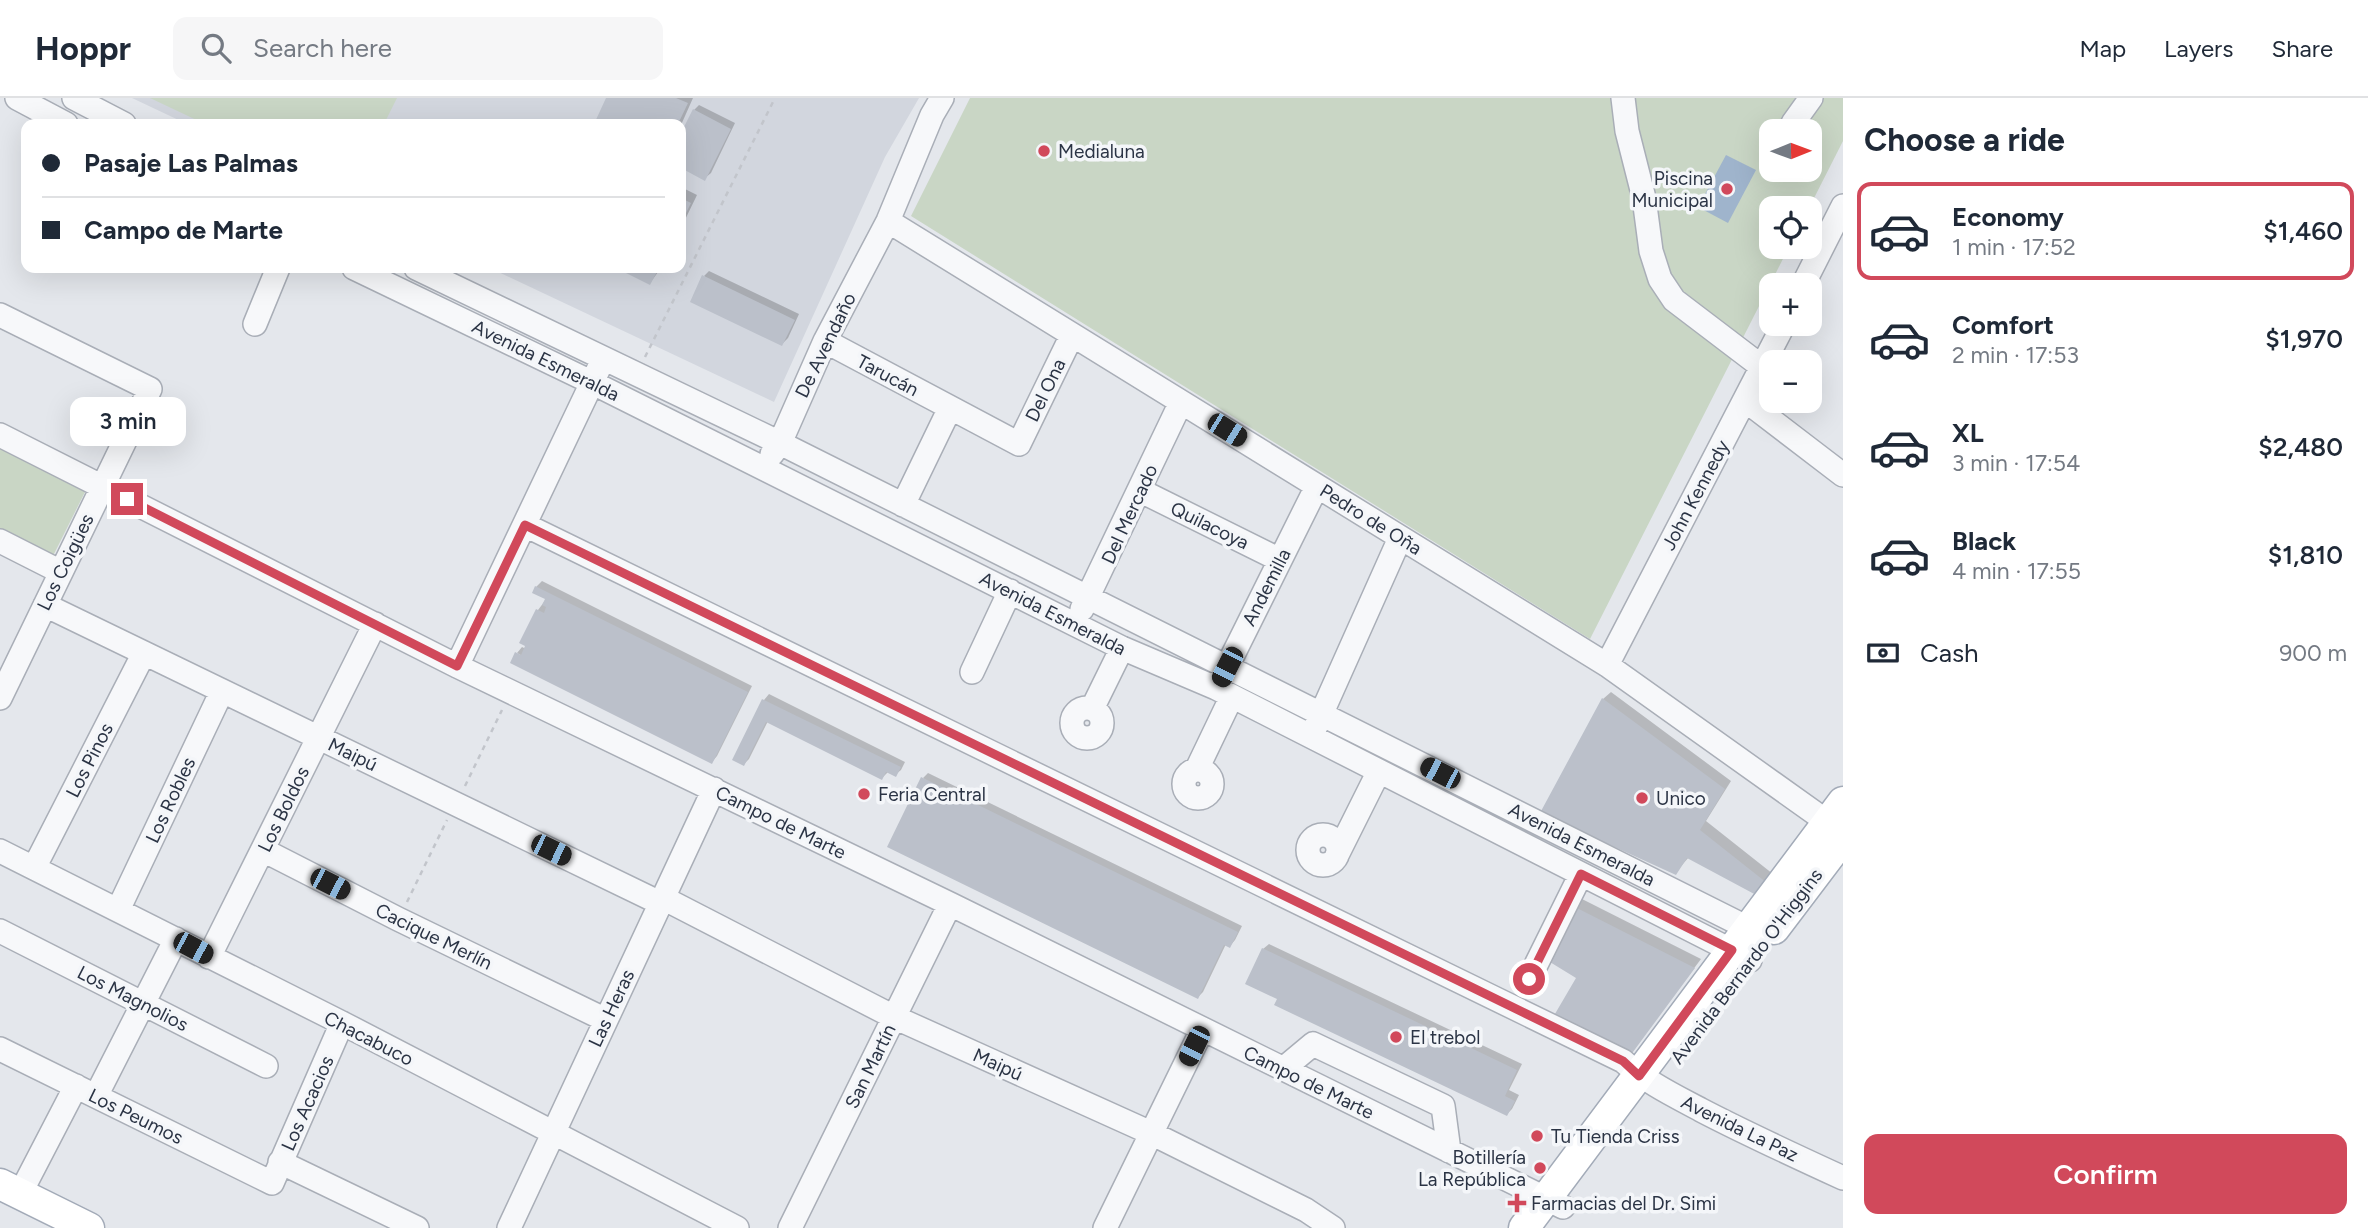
<!DOCTYPE html>
<html lang="en">
<head>
<meta charset="utf-8">
<style>
	body { margin:0; font-family:Figtree,sans-serif; background:#f6f6f7; color:#1f2937; height:100vh; display:flex; flex-direction:column; font-size:26px; white-space:nowrap }
	* { box-sizing:border-box; margin:0 }
	p { font-size:23px; color:#747a83 }
	.icon { flex:none; width:38px; height:38px; fill:none; stroke:currentColor; stroke-width:2; stroke-linecap:round; stroke-linejoin:round }
	.map { position:relative; flex:1; overflow:hidden }
	.sheet { display:flex; flex-direction:column; background:#fff; width:525px }
	.sheet>* { flex:none }
	.guide { position:absolute; left:21px; top:21px; width:665px; height:154px; border-radius:14px; box-shadow:0 7px 28px #0002; display:grid; align-content:center; height:154px; padding:0 21px; background:#fff }
	.needle { width:46px; rotate:89deg }
	.controls { position:absolute; left:1759px; top:21px; display:grid; gap:14px }
	.controls a { display:grid; place-items:center; width:63px; height:63px; border-radius:14px; background:#fff; box-shadow:0 7px 28px #0002; font-size:35px }
	.end { position:absolute; width:32px; height:32px; margin:-16px; border:9px solid #d1495b; background:#fff; box-shadow:0 0 0 4px #fff }
	.from { border-radius:50% }
	.bubble { position:absolute; height:49px; border-radius:14px; background:#fff; box-shadow:0 7px 28px #0002; font-size:23px; font-weight:600; line-height:49px; text-align:center }
	.car { position:absolute; width:21px; height:42px; margin:-21px -10px; border-radius:9px; box-shadow:0 0 5px 2px #0007; background:linear-gradient(#222 24%,#8ab4d8 0 40%,#222 0 76%,#8ab4d8 0 86%,#222 0) }
	.guide b { display:flex; align-items:center; gap:24px; height:66px; font-size:26px }
	.guide b+b { border-top:2px solid #e0e1e3 }
	.guide i { width:18px; height:18px; background:#1f2937 }
	ul { padding:0; list-style:none }
	li { display:flex; align-items:center; gap:21px; height:98px; margin:0 14px 10px; padding:0 7px; border:4px solid transparent; border-radius:14px }
	li div { flex:1 }
	li b { display:block; font-size:26px }
	li em { font-style:normal; font-weight:600 }
	li.active { border-color:#d1495b }
	li>.icon { width:63px; height:63px; stroke-width:1.5 }
	h2 { padding:0 21px; font-size:32px; line-height:84px }
	.pay { display:flex; align-items:center; gap:18px; height:77px; padding:0 21px; font-size:26px }
	.pay p { margin-inline-start:auto }
	.primary-button { display:flex; gap:14px; margin-top:auto; padding:14px 21px }
	.primary-button a { flex:1; height:80px; border-radius:14px; background:#d1495b; color:#fff; font-size:28px; font-weight:600; line-height:80px; text-align:center }
	header { display:flex; align-items:center; gap:42px; box-sizing:border-box; height:98px; padding:0 35px; background:#fff; border-bottom:2px solid #e0e1e3 }
	header strong { font-size:33px }
	nav { display:flex; gap:38px; margin-inline-start:auto; font-size:24px }
	.search { width:490px; height:63px; background:#f6f6f7; display:flex; align-items:center; gap:18px; box-sizing:border-box; padding:0 24px; border-radius:14px; color:#747a83; font-size:26px }
	main { display:flex; flex:1; min-height:0 }
	.map>svg:first-child { display:block }
	.built { fill:#d2d6de }
	.green { fill:#c9d6c5; fill-rule:evenodd }
	.water { fill:#9fb4cc }
	.shadow { fill:#0003 }
	.building { fill:#bbc0ca }
	.lines { fill:none; stroke-linecap:round; stroke-linejoin:round }
	.minor-casing { stroke:#a9aeb7; stroke-width:26 }
	.major-casing { stroke:#a3abb8; stroke-width:33 }
	.path { stroke:#c2c5cb; stroke-width:2.5; stroke-dasharray:5 5; stroke-linecap:butt }
	.minor { stroke:#f7f8fa; stroke-width:23 }
	.major { stroke:#fff; stroke-width:30 }
	.route { stroke:#d1495b; stroke-width:9 }
	.poi-dot { fill:#d1495b; stroke:#f4f6f9; stroke-width:2.5 }
	.labels { text-anchor:middle; stroke-width:7; stroke-linejoin:round; paint-order:stroke }
	.poi-label { font-size:19px; fill:#2b3445; stroke:#f4f6f9; text-anchor:start }
	.street-label { font-size:19px; fill:#2b3445; stroke:#f4f6f9 }
</style>
</head>
<body>
<header>
<strong>Hoppr</strong>
<div class="search"><svg class="icon" aria-label="search" viewBox="0 0 24 24"><circle cx="10" cy="10" r="6"/><path d="M15 15l6 6"/></svg>Search here</div>
<nav><a>Map</a><a>Layers</a><a>Share</a></nav>
</header>
<main>
<div class="map">
<svg width="1843" height="1130" viewBox="0 0 1843 1130">
	<rect width="100%" height="100%" fill="#e4e7ec"/>
	<!-- built -->
	<path class="built" d="M 132,0 L 919,0 L 885,59 L 774,304 L 490,170 L 681,170 L 681,26 L 187,26 Z"/>
	<!-- green -->
	<path class="green" d="M 150,0 L 397,0 L 384,26 L 205,26 Z
		M 970,0 L 1843,0 L 1843,43 L 1809,110 L 1771,110 L 1771,149 L 1789,149 L 1590,541 L 911,118 ZM 1771,33 L 1810,33 L 1810,72 L 1771,72 Z
		M 0,347 L 87,390 L 53,458 L 0,432 Z"/>
	<!-- water -->
	<path class="water" d="M 1726,57 L 1756,72 L 1728,125 L 1698,109 Z"/>
	<!-- shadow -->
	<path class="shadow" d="M 608,0 L 693,0 L 681,27 L 596,26 Z
		M 699,7 L 735,25 L 711,75 L 705,80 L 681,68 L 681,38 L 694,12 Z
		M 681,89 L 697,97 L 681,130 Z
		M 620,170 L 661,170 L 650,185 Z
		M 709,173 L 799,216 L 788,240 L 782,246 L 704,178 Z
		M 542,483 L 752,588 L 717,658 L 712,664 L 517,555 L 522,549 L 526,551 L 538,512 L 547,500 L 536,489 Z
		M 1611,594 L 1731,683 L 1706,723 L 1773,776 L 1765,788 L 1689,759 L 1675,775 L 1542,715 L 1603,601 Z
		M 769,596 L 905,664 L 901,672 L 895,677 L 888,674 L 882,680 L 768,623 L 749,661 L 744,666 L 734,661 L 764,602 Z
		M 928,675 L 1242,828 L 1235,842 L 1230,848 L 1226,846 L 1203,894 L 1198,899 L 923,680 Z
		M 1582,801 L 1701,861 L 1630,956 L 1578,879 L 1575,809 Z
		M 1269,846 L 1522,966 L 1509,992 L 1519,997 L 1512,1011 L 1507,1016 L 1279,901 L 1263,851 Z"/>
	<!-- building -->
	<path class="building" d="M 606,0 L 676,0 L 688,5 L 678,26 L 594,26 Z
		M 693,11 L 731,31 L 705,83 L 681,70 L 681,35 Z
		M 681,100 L 691,105 L 681,125 Z
		M 616,170 L 659,170 L 650,187 Z
		M 702,177 L 795,222 L 782,248 L 690,204 Z
		M 535,488 L 748,594 L 712,666 L 510,565 L 515,554 L 521,557 L 525,548 L 519,545 L 536,511 L 544,515 L 546,509 L 542,507 L 545,501 L 532,495 Z
		M 1602,600 L 1725,691 L 1700,732 L 1767,785 L 1758,798 L 1687,760 L 1676,777 L 1540,715 Z
		M 762,601 L 901,669 L 896,679 L 886,674 L 882,682 L 766,624 L 744,668 L 732,662 Z
		M 921,679 L 1238,834 L 1230,850 L 1224,847 L 1198,901 L 887,749 Z
		M 1573,808 L 1695,870 L 1630,958 L 1552,921 L 1576,880 L 1545,861 Z
		M 1262,850 L 1517,972 L 1505,998 L 1515,1003 L 1507,1018 L 1274,907 L 1277,901 L 1245,886 Z"/>
	<g class="lines">
		<defs>
			<path id="minor" d="M 17,0 L 66,26
				M 74,0 L 124,26
				M 1623,0 L 1627,33 L 1644,100 L 1651,153 L 1660,181 L 1674,202 L 1762,269
				M 1793,25 L 1811,0
				M 888,123 L 1607,567 L 1840,733
				M 354,170 L 593,285 L 1122,550 L 1216,590 L 1750,862
				M 416,170 L 780,345 L 1762,837
				M 1803,187 L 1843,108
				M 0,217 L 150,291 L 0,600
				M 255,226 L 278,170
				M 825,243 L 1019,346 L 1072,237
				M 1745,302 L 1843,377
				M 0,337 L 457,568 L 950,806 L 1563,1109
				M 772,356 L 780,345 L 825,243 L 888,123 L 932,17 L 942,0
				M 1141,393 L 1280,462
				M 903,407 L 950,310
				M 525,427 L 1623,963 C 1646,984 1673,997 1701,1012 C 1747,1036 1795,1058 1843,1080
				M 0,443 L 61,474
				M 45,507 L 660,805
				M 1082,511 L 1181,304
				M 1607,567 L 1784,226
				M 457,568 L 599,270
				M 972,574 L 1010,493
				M 1220,583 L 1317,388
				M1072 625a15 15 0 1 1 30 0a15 15 0 1 1-30 0Z
				M 1092,611 L 1122,550
				M 1316,628 L 1400,440
				M 1197,671 L 1232,598
				M1184 686a14 14 0 1 1 28 0a14 14 0 1 1-28 0Z
				M1308 752a15 15 0 1 1 30 0a15 15 0 1 1-30 0Z
				M 263,752 L 398,821 L 606,922
				M 0,753 L 342,925 L 737,1130
				M 1337,757 L 1379,673
				M 34,770 L 144,555
				M 663,800 L 894,919 L 1151,1035 L 1306,1112 L 1333,1130
				M 118,812 L 222,593
				M 0,833 L 266,968
				M 209,859 L 375,526
				M 1529,881 L 1581,776
				M 0,951 L 272,1085 L 342,925
				M 1283,971 L 1313,946 L 1443,1008 L 1449,1053
				M 96,998 L 176,841
				M 280,1064 L 417,1130
				M 20,1096 L 76,988
				M 509,1130 L 714,691
				M 790,1130 L 950,806
				M 1105,1130 L 1202,932"/>
			<path id="major" d="M 1774,831 L 1843,740
				M 0,1086 L 89,1130
				M 1524,1130 L 1843,704"/>
		</defs>
		<!-- minor casing -->
		<use href="#minor" class="minor-casing"/>
		<!-- major casing -->
		<use href="#major" class="major-casing"/>
		<!-- path -->
		<path class="path" d="M 645,259 L 775,0
			M 465,688 L 502,612
			M 407,804 L 447,722"/>
		<!-- minor -->
		<use href="#minor" class="minor"/>
		<!-- major -->
		<use href="#major" class="major"/>
	</g>
	<g class="lines">
		<!-- route -->
		<path class="route" d="M 127,401 L 457,568 L 525,427 L 1623,963 L 1639,978 L 1732,852 L 1581,776 L 1529,881"/>
	</g>
	<!-- markers -->
	<g class="poi-dot">
		<circle cx="1044" cy="53" r="7"/>
		<circle cx="1727" cy="91" r="7"/>
		<circle cx="864" cy="696" r="7"/>
		<circle cx="1642" cy="700" r="7"/>
		<circle cx="1396" cy="939" r="7"/>
		<circle cx="1537" cy="1038" r="7"/>
		<circle cx="1540" cy="1070" r="7"/>
		<path d="M1513.5 1094.5h7v7h7v7h-7v7h-7v-7h-7v-7h7z"/>
	</g>
	<g class="labels">
		<!-- poi labels -->
		<g class="poi-label">
			<text x="1058" y="60">Medialuna</text>
			<text x="1713" y="87" text-anchor="end">Piscina<tspan x="1713" dy="22">Municipal</tspan></text>
			<text x="878" y="703">Feria Central</text>
			<text x="1656" y="707">Unico</text>
			<text x="1410" y="946">El trebol</text>
			<text x="1551" y="1045">Tu Tienda Criss</text>
			<text x="1526" y="1066" text-anchor="end">Botillería<tspan x="1526" dy="22">La República</tspan></text>
			<text x="1531" y="1112">Farmacias del Dr. Simi</text>
		</g>
		<!-- street labels -->
		<g class="street-label">
			<text transform="translate(825 247) rotate(-64)" y="7">De Avendaño</text>
			<text transform="translate(546 262) rotate(26)" y="7">Avenida Esmeralda</text>
			<text transform="translate(888 277) rotate(28)" y="7">Tarucán</text>
			<text transform="translate(1045 292) rotate(-64)" y="7">Del Ona</text>
			<text transform="translate(1695 397) rotate(-62)" y="7">John Kennedy</text>
			<text transform="translate(1129 416) rotate(-65)" y="7">Del Mercado</text>
			<text transform="translate(1371 421) rotate(32)" y="7">Pedro de Oña</text>
			<text transform="translate(1210 427) rotate(26)" y="7">Quilacoya</text>
			<text transform="translate(65 464) rotate(-64)" y="7">Los Coigües</text>
			<text transform="translate(1266 489) rotate(-63)" y="7">Andemilla</text>
			<text transform="translate(1053 515) rotate(27)" y="7">Avenida Esmeralda</text>
			<text transform="translate(353 656) rotate(26)" y="7">Maipú</text>
			<text transform="translate(89 662) rotate(-63)" y="7">Los Pinos</text>
			<text transform="translate(170 702) rotate(-65)" y="7">Los Robles</text>
			<text transform="translate(283 711) rotate(-64)" y="7">Los Boldos</text>
			<text transform="translate(781 724) rotate(26)" y="7">Campo de Marte</text>
			<text transform="translate(1582 746) rotate(27)" y="7">Avenida Esmeralda</text>
			<text transform="translate(434 838) rotate(26)" y="7">Cacique Merlín</text>
			<text transform="translate(1746 868) rotate(-53)" y="7">Avenida Bernardo O'Higgins</text>
			<text transform="translate(133 900) rotate(27)" y="7">Los Magnolios</text>
			<text transform="translate(611 910) rotate(-65)" y="7">Las Heras</text>
			<text transform="translate(369 940) rotate(27)" y="7">Chacabuco</text>
			<text transform="translate(998 966) rotate(24)" y="7">Maipú</text>
			<text transform="translate(870 968) rotate(-64)" y="7">San Martín</text>
			<text transform="translate(1309 984) rotate(26)" y="7">Campo de Marte</text>
			<text transform="translate(307 1005) rotate(-66)" y="7">Los Acacios</text>
			<text transform="translate(136 1018) rotate(26)" y="7">Los Peumos</text>
			<text transform="translate(1740 1030) rotate(26)" y="7">Avenida La Paz</text>
		</g>
	</g>
</svg>
<div class="controls">
<a><svg class="needle" viewBox="-14 -14 28 28"><path d="M0-13l5 13h-10z" fill="#e53935"/><path d="M0 13l5-13h-10z" fill="#747a83"/></svg></a>
<a><svg class="icon" aria-label="locate" viewBox="0 0 24 24"><circle cx="12" cy="12" r="6"/><path d="M12 2v4M12 18v4M2 12h4M18 12h4"/></svg></a>
<a>+</a>
<a>−</a>
</div>
<i class="end from" style="left:1529px;top:881px"></i>
<i class="end" style="left:127px;top:401px"></i>
<div class="bubble" style="left:70px;top:299px;width:116px">3 min</div>
<i class="car" style="left:1227px;top:332px;rotate:122deg"></i>
<i class="car" style="left:1227px;top:569px;rotate:207deg"></i>
<i class="car" style="left:1440px;top:675px;rotate:297deg"></i>
<i class="car" style="left:551px;top:752px;rotate:116deg"></i>
<i class="car" style="left:330px;top:786px;rotate:117deg"></i>
<i class="car" style="left:193px;top:850px;rotate:118deg"></i>
<i class="car" style="left:1194px;top:948px;rotate:206deg"></i>
<div class="guide">
<b><i class="from"></i>Pasaje Las Palmas</b>
<b><i></i>Campo de Marte</b>
</div>
</div>
<section class="sheet">
<h2>Choose a ride</h2>
<ul>
<li class="active"><svg class="icon" aria-label="car" viewBox="0 0 24 24"><path d="M5 17H2v-5l4-1 3-4h7l3 4 3 1v5h-3M9 17h6M6 11h13"/><circle cx="7" cy="17" r="2"/><circle cx="17" cy="17" r="2"/></svg><div><b>Economy</b><p>1 min · 17:52</p></div><em>$1,460</em></li>
<li><svg class="icon" aria-label="car" viewBox="0 0 24 24"><path d="M5 17H2v-5l4-1 3-4h7l3 4 3 1v5h-3M9 17h6M6 11h13"/><circle cx="7" cy="17" r="2"/><circle cx="17" cy="17" r="2"/></svg><div><b>Comfort</b><p>2 min · 17:53</p></div><em>$1,970</em></li>
<li><svg class="icon" aria-label="car" viewBox="0 0 24 24"><path d="M5 17H2v-5l4-1 3-4h7l3 4 3 1v5h-3M9 17h6M6 11h13"/><circle cx="7" cy="17" r="2"/><circle cx="17" cy="17" r="2"/></svg><div><b>XL</b><p>3 min · 17:54</p></div><em>$2,480</em></li>
<li><svg class="icon" aria-label="car" viewBox="0 0 24 24"><path d="M5 17H2v-5l4-1 3-4h7l3 4 3 1v5h-3M9 17h6M6 11h13"/><circle cx="7" cy="17" r="2"/><circle cx="17" cy="17" r="2"/></svg><div><b>Black</b><p>4 min · 17:55</p></div><em>$1,810</em></li>
</ul>
<div class="pay"><svg class="icon" aria-label="cash" viewBox="0 0 24 24"><path d="M3 7h18v10H3z"/><circle cx="12" cy="12" r="2"/></svg>Cash<p>900 m</p></div>
<div class="primary-button"><a>Confirm</a></div>
</section>
</main>
</body>
</html>
